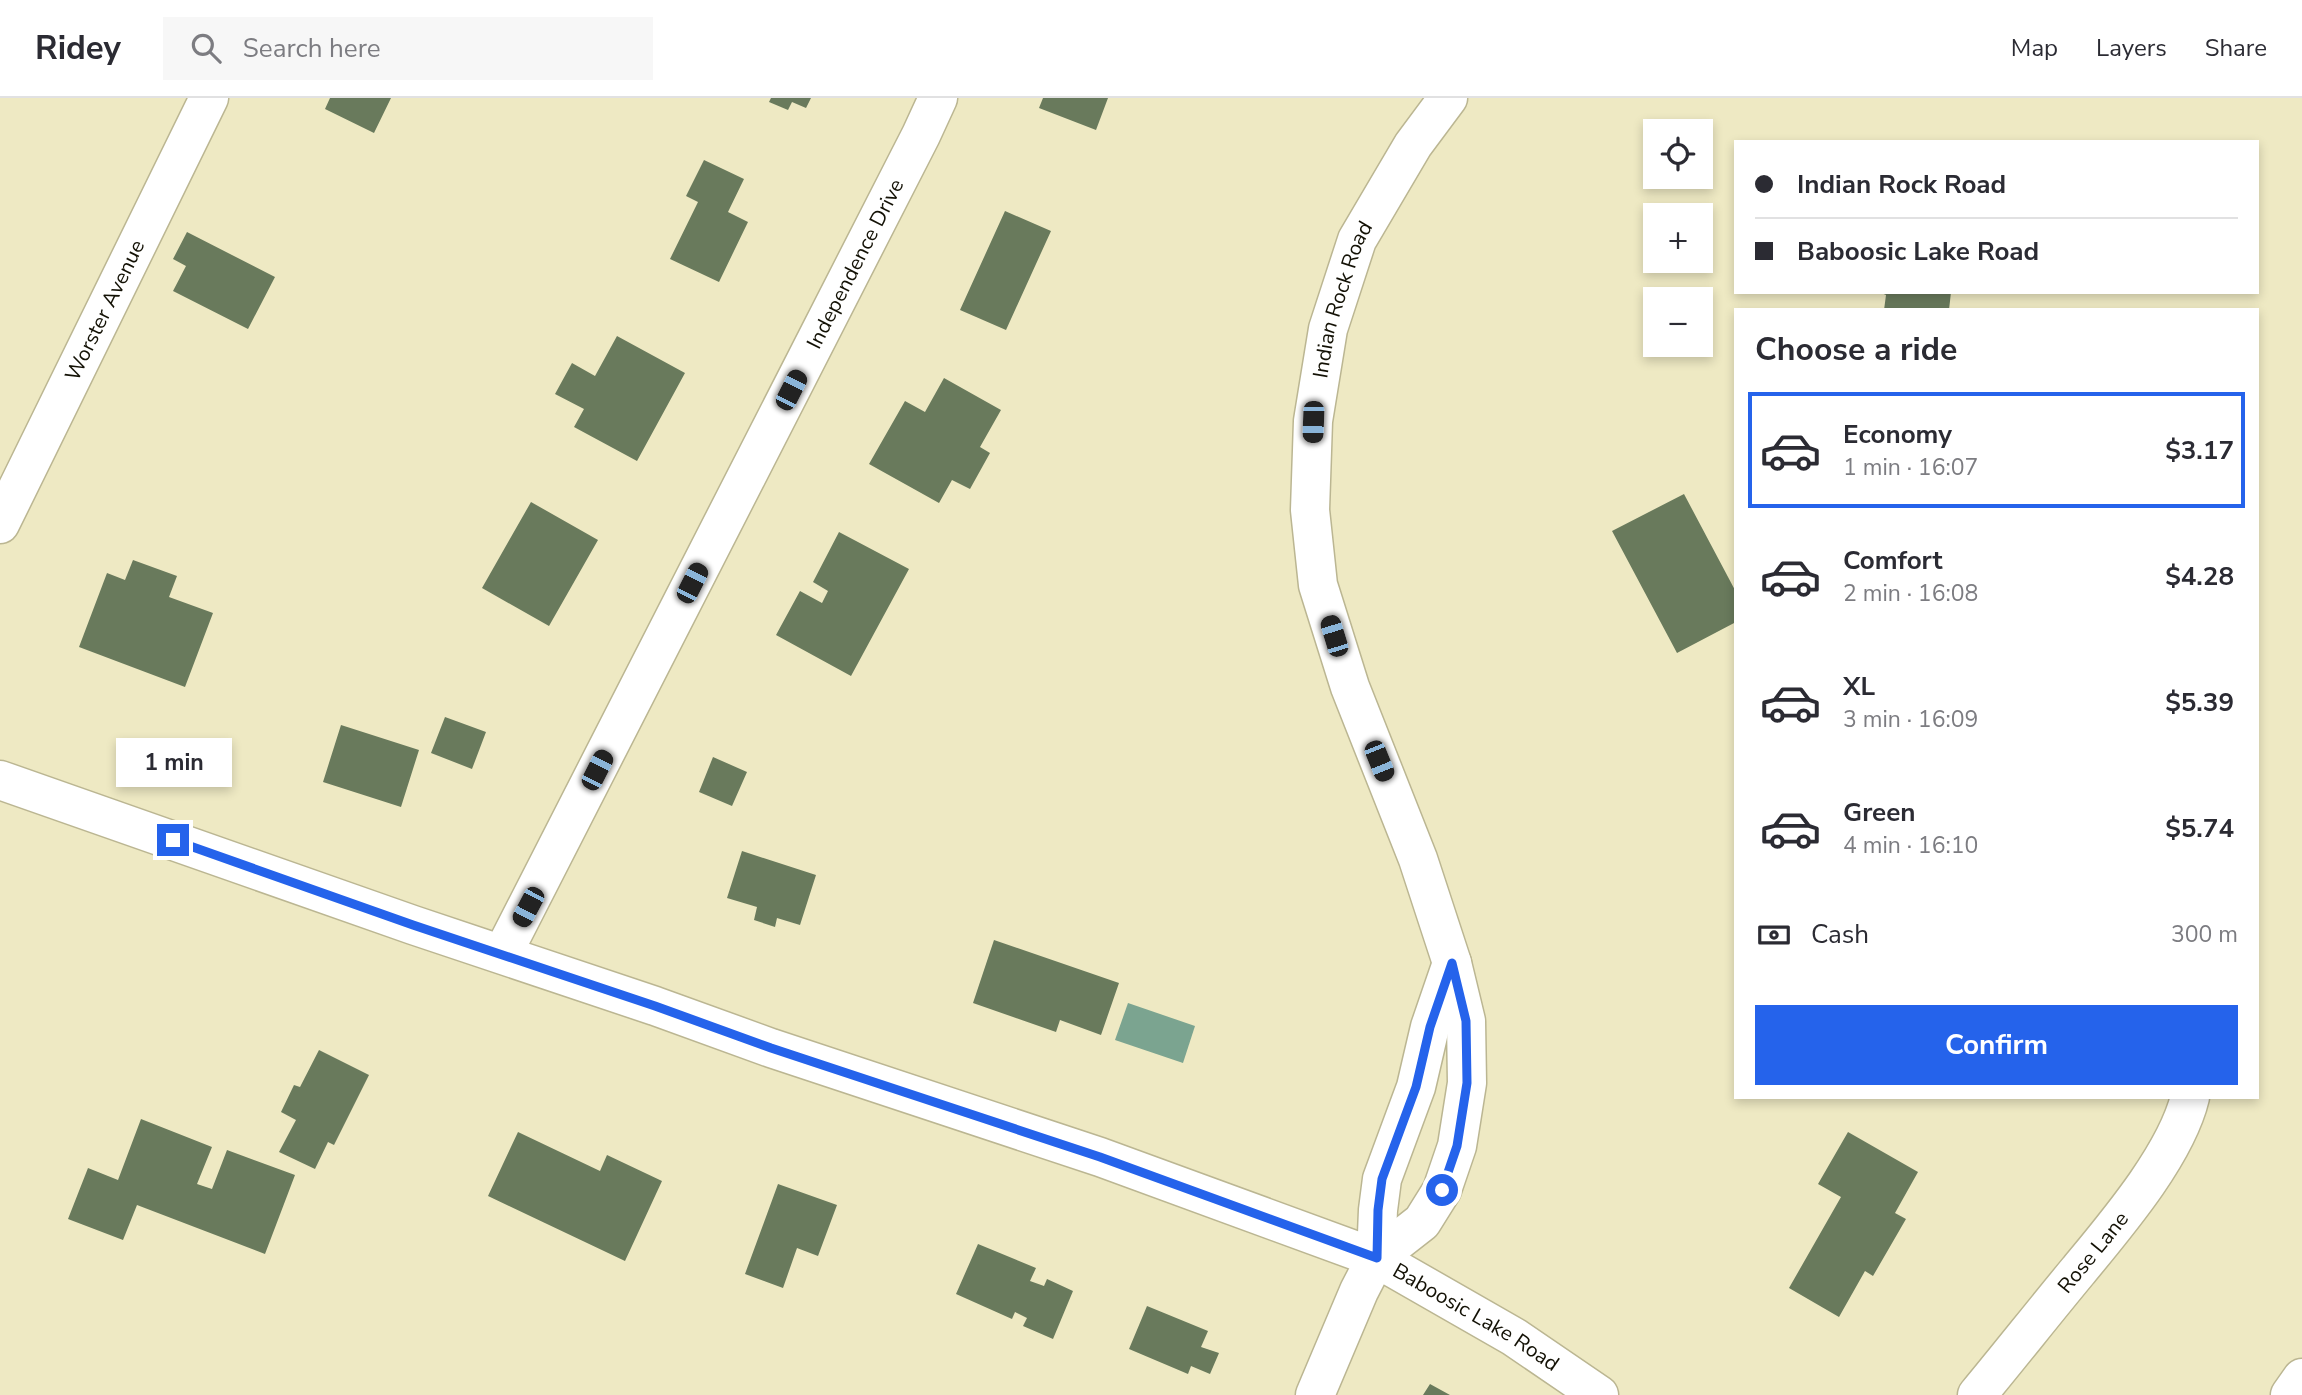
<!DOCTYPE html>
<html lang="en">
<head>
<meta charset="utf-8">
<style>
	body { margin:0; font-family:"Nunito Sans",sans-serif; background:#f7f7f7; color:#2b2b33; height:100vh; display:flex; flex-direction:column; font-size:26px; white-space:nowrap }
	* { box-sizing:border-box; margin:0 }
	p { font-size:23px; color:#7c7c81 }
	.icon { flex:none; width:38px; height:38px; fill:none; stroke:currentColor; stroke-width:2; stroke-linecap:round; stroke-linejoin:round }
	.map { position:relative; flex:1; overflow:hidden }
	.panel { position:absolute; left:1734px; top:210px; width:525px; height:791px; display:flex; flex-direction:column; background:#fff; border-radius:0px; box-shadow:0 4px 10px #0003 }
	.panel>* { flex:none }
	.top-card { position:absolute; left:1734px; top:42px; width:525px; height:154px; border-radius:0px; box-shadow:0 4px 10px #0003; display:grid; align-content:center; height:154px; padding:0 21px; background:#fff }
	.buttons { position:absolute; left:1643px; top:21px; display:grid; gap:14px }
	.buttons a { display:grid; place-items:center; width:70px; height:70px; border-radius:0px; background:#fff; box-shadow:0 4px 10px #0003; font-size:35px }
	.end { position:absolute; width:32px; height:32px; margin:-16px; border:9px solid #2563eb; background:#fff; box-shadow:0 0 0 4px #fff }
	.from { border-radius:50% }
	.bubble { position:absolute; height:49px; border-radius:0px; background:#fff; box-shadow:0 4px 10px #0003; font-size:23px; font-weight:700; line-height:49px; text-align:center }
	.car { position:absolute; width:21px; height:42px; margin:-21px -10px; border-radius:9px; box-shadow:0 0 5px 2px #0007; background:linear-gradient(#222 24%,#8ab4d8 0 40%,#222 0 76%,#8ab4d8 0 86%,#222 0) }
	.top-card b { display:flex; align-items:center; gap:24px; height:66px; font-size:26px }
	.top-card b+b { border-top:2px solid #e1e1e2 }
	.top-card i { width:18px; height:18px; background:#2b2b33 }
	ul { padding:0; list-style:none }
	li { display:flex; align-items:center; gap:21px; height:116px; margin:0 14px 10px; padding:0 7px; border:4px solid transparent; border-radius:0px }
	li div { flex:1 }
	li b { display:block; font-size:26px }
	li em { font-style:normal; font-weight:700 }
	li.active { border-color:#2563eb }
	li>.icon { width:63px; height:63px; stroke-width:1.5 }
	h2 { padding:0 21px; font-size:32px; line-height:84px }
	.pay { display:flex; align-items:center; gap:18px; height:77px; padding:0 21px; font-size:26px }
	.pay p { margin-inline-start:auto }
	.button { display:flex; gap:14px; margin-top:auto; padding:14px 21px }
	.button a { flex:1; height:80px; border-radius:0px; background:#2563eb; color:#fff; font-size:28px; font-weight:700; line-height:80px; text-align:center }
	header { display:flex; align-items:center; gap:42px; box-sizing:border-box; height:98px; padding:0 35px; background:#fff; border-bottom:2px solid #e1e1e2 }
	header strong { font-size:33px }
	nav { display:flex; gap:38px; margin-inline-start:auto; font-size:24px }
	.search { width:490px; height:63px; background:#f7f7f7; display:flex; align-items:center; gap:18px; box-sizing:border-box; padding:0 24px; border-radius:0px; color:#7c7c81; font-size:26px }
	.map>svg:first-child { display:block }
	.water { fill:#7ba490 }
	.building { fill:#697a5c }
	.lines { fill:none; stroke-linecap:round; stroke-linejoin:round }
	.minor-casing { stroke:#bbb692; stroke-width:41 }
	.minor { stroke:#fff; stroke-width:38 }
	.route { stroke:#2563eb; stroke-width:9 }
	.labels { text-anchor:middle; stroke-width:6; stroke-linejoin:round; paint-order:stroke }
	.street-label { font-size:21px; fill:#131105; stroke:#eee9c3 }
</style>
</head>
<body>
<header>
<strong>Ridey</strong>
<div class="search"><svg class="icon" aria-label="search" viewBox="0 0 24 24"><circle cx="10" cy="10" r="6"/><path d="M15 15l6 6"/></svg>Search here</div>
<nav><a>Map</a><a>Layers</a><a>Share</a></nav>
</header>
<div class="map">
<svg width="2302" height="1297" viewBox="0 0 2302 1297">
	<rect width="100%" height="100%" fill="#eee9c3"/>
	<!-- water -->
	<path class="water" d="M 1128,905 L 1195,928 L 1183,965 L 1115,942 Z"/>
	<!-- building -->
	<path class="building" d="M 330,0 L 391,0 L 374,35 L 325,11 Z
		M 771,0 L 811,0 L 806,10 L 792,4 L 788,12 L 769,4 Z
		M 1043,0 L 1108,0 L 1096,32 L 1039,10 Z
		M 704,62 L 744,81 L 728,114 L 748,124 L 719,184 L 670,161 L 698,104 L 686,98 Z
		M 1005,113 L 1051,133 L 1006,232 L 960,212 Z
		M 187,134 L 275,179 L 248,231 L 173,193 L 186,168 L 173,161 Z
		M 1879,194 L 1951,194 L 1949,212 L 1884,212 L 1886,197 Z
		M 617,238 L 685,275 L 637,363 L 574,329 L 584,311 L 555,296 L 572,265 L 595,278 Z
		M 944,280 L 1001,312 L 980,349 L 990,355 L 970,391 L 952,382 L 939,405 L 869,366 L 905,303 L 925,314 Z
		M 1684,396 L 1736,494 L 1736,524 L 1677,555 L 1612,433 Z
		M 531,404 L 598,442 L 549,528 L 482,490 Z
		M 839,434 L 909,471 L 851,578 L 776,537 L 800,493 L 822,505 L 828,493 L 813,484 Z
		M 133,462 L 177,478 L 169,499 L 213,515 L 185,589 L 79,549 L 107,475 L 125,482 Z
		M 445,619 L 486,634 L 472,671 L 431,655 Z
		M 341,627 L 419,652 L 401,709 L 323,684 Z
		M 713,659 L 747,674 L 732,708 L 699,694 Z
		M 742,753 L 816,777 L 800,827 L 777,820 L 775,829 L 754,822 L 757,809 L 727,800 Z
		M 994,842 L 1119,885 L 1101,937 L 1060,922 L 1056,934 L 973,905 Z
		M 319,952 L 369,977 L 334,1047 L 328,1044 L 315,1071 L 279,1054 L 296,1022 L 281,1014 L 294,987 L 300,989 Z
		M 141,1021 L 212,1049 L 197,1086 L 212,1091 L 227,1052 L 295,1077 L 265,1156 L 137,1107 L 123,1142 L 68,1121 L 88,1070 L 118,1082 Z
		M 518,1034 L 600,1073 L 607,1057 L 662,1083 L 625,1163 L 488,1098 Z
		M 1848,1034 L 1918,1074 L 1895,1115 L 1906,1121 L 1873,1178 L 1865,1173 L 1839,1219 L 1789,1190 L 1841,1099 L 1818,1086 Z
		M 778,1086 L 837,1107 L 818,1158 L 797,1150 L 783,1190 L 745,1176 Z
		M 978,1146 L 1036,1170 L 1030,1183 L 1044,1188 L 1047,1181 L 1073,1193 L 1053,1241 L 1023,1228 L 1027,1220 L 1015,1214 L 1012,1221 L 956,1196 Z
		M 1147,1208 L 1208,1233 L 1201,1249 L 1219,1255 L 1210,1276 L 1191,1268 L 1188,1276 L 1129,1251 Z
		M 1430,1286 L 1450,1297 L 1423,1297 Z"/>
	<g class="lines">
		<defs>
			<g id="minor">
				<path id="s1" d="M 0,426 L 209,0"/>
				<path id="s2" d="M 0,682 L 413,827 L 655,908 L 771,950 L 1100,1059 L 1376,1160 L 1514,1239 L 1599,1297"/>
				<path id="s3" d="M 503,855 L 921,37 L 938,0"/>
				<path d="M 1376,1160 L 1378,1112 L 1382,1081 L 1416,989 L 1430,929 L 1452,865"/>
				<path id="s4" d="M 1315,1297 L 1359,1193 L 1376,1160 L 1422,1124 L 1442,1092 L 1457,1048 L 1467,985 L 1466,923 L 1452,865 L 1418,761 L 1350,589 L 1318,487 L 1310,412 L 1313,323 L 1328,231 L 1357,142 L 1413,47 L 1448,0"/>
				<path id="s5" d="M 1977,1297 C 2011,1256 2044,1214 2078,1173 C 2116,1127 2176,1057 2190,999"/>
				<path d="M 2290,1297 L 2302,1280"/>
			</g>
		</defs>
		<!-- minor casing -->
		<use href="#minor" class="minor-casing"/>
		<!-- minor -->
		<use href="#minor" class="minor"/>
	</g>
	<g class="lines">
		<!-- route -->
		<path class="route" d="M 173,742 L 413,827 L 655,908 L 771,950 L 1100,1059 L 1377,1160 L 1378,1112 L 1382,1081 L 1416,989 L 1430,929 L 1452,865 L 1466,923 L 1467,985 L 1457,1048 L 1442,1092"/>
	</g>
	<g class="labels">
		<!-- street labels -->
		<g class="street-label">
			<text dy="7" stroke="none"><textPath href="#s3" startOffset="774">Independence Drive</textPath></text>
			<text dy="7" stroke="none"><textPath href="#s4" startOffset="1169">Indian Rock Road</textPath></text>
			<text dy="7" stroke="none"><textPath href="#s1" startOffset="238">Worster Avenue</textPath></text>
			<text dy="7" stroke="none"><textPath href="#s5" startOffset="184">Rose Lane</textPath></text>
			<text dy="7" stroke="none"><textPath href="#s2" startOffset="1573">Baboosic Lake Road</textPath></text>
		</g>
	</g>
</svg>
<div class="buttons">
<a><svg class="icon" aria-label="locate" viewBox="0 0 24 24"><circle cx="12" cy="12" r="6"/><path d="M12 2v4M12 18v4M2 12h4M18 12h4"/></svg></a>
<a>+</a>
<a>−</a>
</div>
<i class="end from" style="left:1442px;top:1092px"></i>
<i class="end" style="left:173px;top:742px"></i>
<div class="bubble" style="left:116px;top:640px;width:116px">1 min</div>
<i class="car" style="left:791px;top:292px;rotate:27deg"></i>
<i class="car" style="left:1313px;top:324px;rotate:182deg"></i>
<i class="car" style="left:692px;top:485px;rotate:27deg"></i>
<i class="car" style="left:1334px;top:538px;rotate:343deg"></i>
<i class="car" style="left:1379px;top:663px;rotate:158deg"></i>
<i class="car" style="left:597px;top:672px;rotate:27deg"></i>
<i class="car" style="left:528px;top:809px;rotate:208deg"></i>
<div class="top-card">
<b><i class="from"></i>Indian Rock Road</b>
<b><i></i>Baboosic Lake Road</b>
</div>
<section class="panel">
<h2>Choose a ride</h2>
<ul>
<li class="active"><svg class="icon" aria-label="car" viewBox="0 0 24 24"><path d="M5 17H2v-5l4-1 3-4h7l3 4 3 1v5h-3M9 17h6M6 11h13"/><circle cx="7" cy="17" r="2"/><circle cx="17" cy="17" r="2"/></svg><div><b>Economy</b><p>1 min · 16:07</p></div><em>$3.17</em></li>
<li><svg class="icon" aria-label="car" viewBox="0 0 24 24"><path d="M5 17H2v-5l4-1 3-4h7l3 4 3 1v5h-3M9 17h6M6 11h13"/><circle cx="7" cy="17" r="2"/><circle cx="17" cy="17" r="2"/></svg><div><b>Comfort</b><p>2 min · 16:08</p></div><em>$4.28</em></li>
<li><svg class="icon" aria-label="car" viewBox="0 0 24 24"><path d="M5 17H2v-5l4-1 3-4h7l3 4 3 1v5h-3M9 17h6M6 11h13"/><circle cx="7" cy="17" r="2"/><circle cx="17" cy="17" r="2"/></svg><div><b>XL</b><p>3 min · 16:09</p></div><em>$5.39</em></li>
<li><svg class="icon" aria-label="car" viewBox="0 0 24 24"><path d="M5 17H2v-5l4-1 3-4h7l3 4 3 1v5h-3M9 17h6M6 11h13"/><circle cx="7" cy="17" r="2"/><circle cx="17" cy="17" r="2"/></svg><div><b>Green</b><p>4 min · 16:10</p></div><em>$5.74</em></li>
</ul>
<div class="pay"><svg class="icon" aria-label="cash" viewBox="0 0 24 24"><path d="M3 7h18v10H3z"/><circle cx="12" cy="12" r="2"/></svg>Cash<p>300 m</p></div>
<div class="button"><a>Confirm</a></div>
</section>
</div>
</body>
</html>
